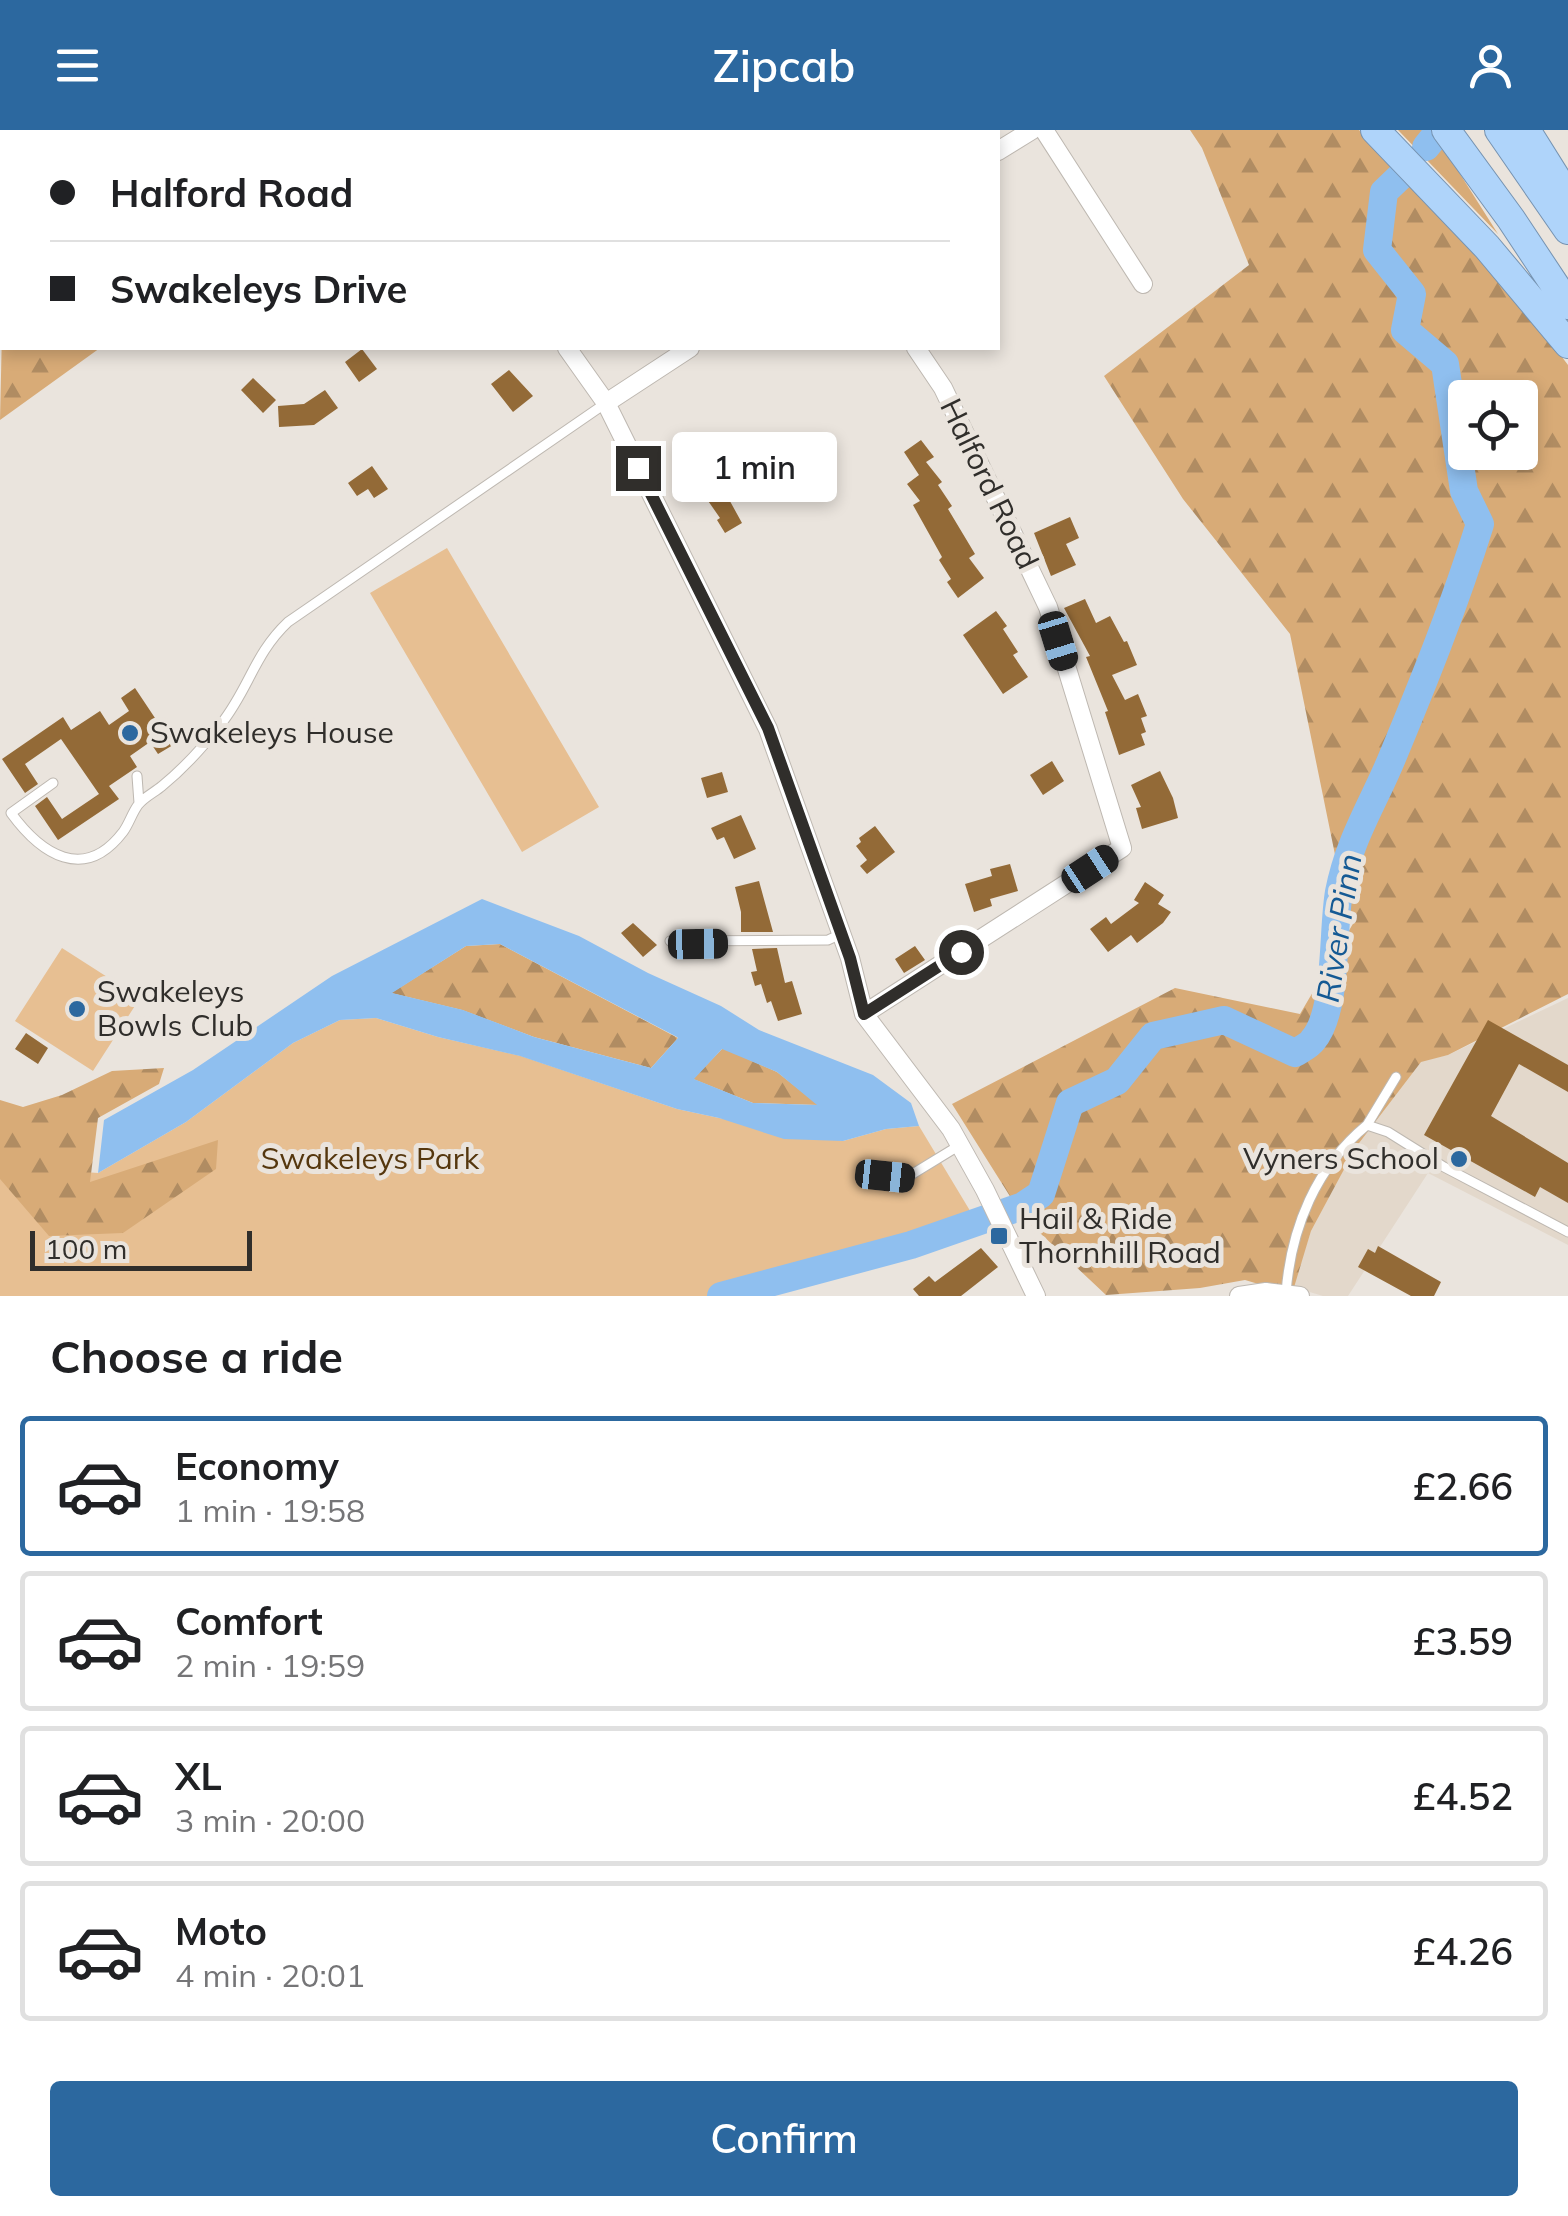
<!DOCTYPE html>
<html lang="en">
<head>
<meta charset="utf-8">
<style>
	body { margin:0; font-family:Mulish,sans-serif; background:#f2f2f2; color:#202124; height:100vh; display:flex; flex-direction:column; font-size:38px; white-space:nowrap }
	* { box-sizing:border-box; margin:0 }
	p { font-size:32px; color:#757577 }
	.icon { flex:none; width:55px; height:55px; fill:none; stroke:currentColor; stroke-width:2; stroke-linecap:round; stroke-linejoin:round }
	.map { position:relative; height:1166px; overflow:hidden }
	.details { display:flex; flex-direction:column; background:#fff; flex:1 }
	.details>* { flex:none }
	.top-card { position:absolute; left:0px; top:0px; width:1000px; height:220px; box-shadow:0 5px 15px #0003; display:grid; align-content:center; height:220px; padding:0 50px; background:#fff }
	.fabs { position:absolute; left:1448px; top:250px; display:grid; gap:20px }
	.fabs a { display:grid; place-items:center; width:90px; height:90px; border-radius:10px; background:#fff; box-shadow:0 5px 15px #0003; font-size:50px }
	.scale { position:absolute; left:30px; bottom:25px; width:222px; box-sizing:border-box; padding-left:10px; border:5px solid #302e2b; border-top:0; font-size:28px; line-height:35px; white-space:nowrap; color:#302e2b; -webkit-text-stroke:8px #eae4dd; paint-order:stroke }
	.end { position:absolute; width:45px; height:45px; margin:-22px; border:12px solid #302e2b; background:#fff; box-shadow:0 0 0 5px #fff }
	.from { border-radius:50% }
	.bubble { position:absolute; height:70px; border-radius:10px; background:#fff; box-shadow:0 5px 15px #0003; font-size:32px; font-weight:600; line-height:70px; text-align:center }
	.car { position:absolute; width:30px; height:60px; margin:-30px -15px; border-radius:12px; box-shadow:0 0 8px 2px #0007; background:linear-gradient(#222 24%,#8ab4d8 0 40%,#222 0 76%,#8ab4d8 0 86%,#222 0) }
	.top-card b { display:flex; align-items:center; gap:35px; height:95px; font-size:38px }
	.top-card b+b { border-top:2px solid #e0e0e0 }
	.top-card i { width:25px; height:25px; background:#202124 }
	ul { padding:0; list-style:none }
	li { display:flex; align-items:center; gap:30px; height:140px; margin:0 20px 15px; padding:0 30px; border:5px solid #e0e0e0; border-radius:10px }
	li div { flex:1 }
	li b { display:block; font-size:38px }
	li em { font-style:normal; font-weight:600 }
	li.current { border-color:#2c689f }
	li>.icon { width:90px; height:90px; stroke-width:1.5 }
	h2 { padding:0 50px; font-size:45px; line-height:120px }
	.primary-button { display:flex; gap:20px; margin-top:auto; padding:20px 50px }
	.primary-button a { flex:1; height:115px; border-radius:10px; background:#2c689f; color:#fff; font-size:40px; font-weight:600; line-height:115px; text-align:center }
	header { display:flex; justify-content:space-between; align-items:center; height:130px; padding:0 50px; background:#2c689f; color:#fff; font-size:45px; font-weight:600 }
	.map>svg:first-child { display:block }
	.built { fill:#e3d8cb }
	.green { fill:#e7bf92 }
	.forest { fill:url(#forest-firs); fill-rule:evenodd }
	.water { fill:#8fbfef; fill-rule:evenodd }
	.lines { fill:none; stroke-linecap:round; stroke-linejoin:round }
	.river { stroke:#8fbfef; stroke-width:28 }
	.building { fill:#936a37 }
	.service-casing { stroke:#beb8b1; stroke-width:11 }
	.minor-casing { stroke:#beb8b1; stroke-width:20 }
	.trunk-casing { stroke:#7693b1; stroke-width:30 }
	.service { stroke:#fff; stroke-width:9 }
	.minor { stroke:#fff; stroke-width:18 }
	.trunk { stroke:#afd4fa; stroke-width:28 }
	.route { stroke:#302e2b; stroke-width:12 }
	.poi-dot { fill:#2c689f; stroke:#eae4dd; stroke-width:4 }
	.labels { text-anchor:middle; stroke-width:10; stroke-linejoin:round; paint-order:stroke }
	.street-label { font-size:30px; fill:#302e2b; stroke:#eae4dd }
	.poi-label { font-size:30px; fill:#302e2b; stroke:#eae4dd; text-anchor:start }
	.park-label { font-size:30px; fill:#55370e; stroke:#eae4dd }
	.water-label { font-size:32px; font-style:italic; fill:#155a94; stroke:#eae4dd }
</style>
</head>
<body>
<header><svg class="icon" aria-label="menu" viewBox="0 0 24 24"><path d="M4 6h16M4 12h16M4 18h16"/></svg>Zipcab<svg class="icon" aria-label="person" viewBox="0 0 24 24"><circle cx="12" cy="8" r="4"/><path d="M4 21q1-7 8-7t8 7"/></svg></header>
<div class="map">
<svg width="1568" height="1166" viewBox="0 0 1568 1166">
	<defs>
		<pattern id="forest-firs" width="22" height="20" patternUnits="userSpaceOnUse" patternTransform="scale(2.5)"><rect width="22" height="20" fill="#d8ab77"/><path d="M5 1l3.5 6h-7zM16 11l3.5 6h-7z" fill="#b08c62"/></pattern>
	</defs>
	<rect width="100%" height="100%" fill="#eae4dd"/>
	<!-- built -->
	<path class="built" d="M 1568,868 L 1568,1115 L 1428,1043 L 1348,1166 L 1323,1166 L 1293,1157 L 1311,1101 L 1356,1016 L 1421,931 L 1448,925 Z"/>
	<!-- green -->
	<path class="green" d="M 447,418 L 599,677 L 522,722 L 370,463 Z
		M 62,818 L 140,868 L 93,941 L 15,891 Z
		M 376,888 L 438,907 L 521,926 L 677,979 L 719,988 L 843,1011 L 886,999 L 919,996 L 981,1099 L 753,1166 L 0,1166 L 0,1036 L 98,1043 L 186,992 L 293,913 L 340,890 Z"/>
	<!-- forest -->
	<path class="forest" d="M 1190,0 L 1359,0 L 1525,178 L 1568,235 L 1568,864 L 1448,925 L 1421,932 L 1356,1017 L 1311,1101 L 1292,1164 L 1245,1150 L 1200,1158 L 1106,1165 L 1023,1087 L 952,974 L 1175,858 L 1300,884 L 1354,792 L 1342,759 L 1290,504 L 1183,369 L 1104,246 L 1249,135 L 1202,18 ZM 1465,268 L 1520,268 L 1520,322 L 1465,322 Z
		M 1398,0 L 1427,0 L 1455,36 L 1498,104 Z
		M 2,201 L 2,218 L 100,218 L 0,290 Z
		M 500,814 L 678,908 L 651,938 L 534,907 L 462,880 L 391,863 L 466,816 Z
		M 723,918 L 777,942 L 819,975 L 753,973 L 693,949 Z
		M 164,938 L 159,954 L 98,988 L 90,1052 L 218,1010 L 216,1039 L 123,1103 L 49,1106 L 0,1049 L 0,970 L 23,977 L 62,965 L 112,941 Z"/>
	<!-- water -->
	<path class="water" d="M 482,769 L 579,806 L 648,843 L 721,876 L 759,900 L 873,945 L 911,973 L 919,996 L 886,999 L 843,1011 L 784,1009 L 719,988 L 677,979 L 520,926 L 438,907 L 376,888 L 340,890 L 293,913 L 186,992 L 98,1043 L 104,990 L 193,940 L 332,846 ZM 500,814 L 677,907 L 678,908 L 651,938 L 534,907 L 463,880 L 392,863 L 466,816 ZM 722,919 L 777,942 L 817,975 L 753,973 L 694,949 Z"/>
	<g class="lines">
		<!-- river -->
		<path class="river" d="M 1426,17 L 1435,6
			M 721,1166 L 911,1115 L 1023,1076 L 1041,1064 L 1070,973 L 1117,951 L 1153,906 L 1224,890 L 1295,923 C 1301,919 1309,916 1313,910 C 1338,881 1332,801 1339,762 C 1349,710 1372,676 1392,628 C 1424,551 1455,474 1480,394 L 1464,361 L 1445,234 L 1405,200 L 1412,164 L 1377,120 L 1384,62 L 1408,39"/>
	</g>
	<!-- building -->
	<path class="building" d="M 362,219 L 377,239 L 359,252 L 345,232 Z
		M 509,240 L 533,266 L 513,282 L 491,254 Z
		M 253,248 L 276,270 L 263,283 L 241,260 Z
		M 325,260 L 338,278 L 314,295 L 279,297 L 278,276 L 304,274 Z
		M 921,310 L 934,327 L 926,332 L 942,352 L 938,355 L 952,376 L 948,379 L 975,424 L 969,428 L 984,448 L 958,468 L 947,452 L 951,449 L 939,430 L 942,427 L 913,375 L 920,371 L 907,354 L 919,345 L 904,322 Z
		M 372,336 L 388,359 L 374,368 L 368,359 L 357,366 L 348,353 Z
		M 720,353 L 742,393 L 725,403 L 717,390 L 720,388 L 704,365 Z
		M 1070,387 L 1079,408 L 1066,414 L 1076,435 L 1051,446 L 1034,403 Z
		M 1085,469 L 1096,493 L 1110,486 L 1124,512 L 1127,511 L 1137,535 L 1112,545 L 1125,570 L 1138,564 L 1147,586 L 1141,588 L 1146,602 L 1141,604 L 1145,615 L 1119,625 L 1105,582 L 1108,581 L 1086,527 L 1090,526 L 1064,478 Z
		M 996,481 L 1007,496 L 1003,499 L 1018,522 L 1013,525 L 1028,547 L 1003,564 L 963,505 Z
		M 135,558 L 173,615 L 158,624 L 150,612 L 130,626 L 137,637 L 109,656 L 119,669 L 58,710 L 35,676 L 47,667 L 62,689 L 99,664 L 61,609 L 25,634 L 38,654 L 25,663 L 2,629 L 63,587 L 71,600 L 100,581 L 109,595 L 129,581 L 121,568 Z
		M 1052,631 L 1064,651 L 1043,665 L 1030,645 Z
		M 1160,641 L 1173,668 L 1178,688 L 1142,699 L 1136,678 L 1141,677 L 1131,655 Z
		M 722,642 L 728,662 L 707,668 L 701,648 Z
		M 741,685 L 756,719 L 734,729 L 724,707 L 717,710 L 711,698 Z
		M 875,696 L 895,722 L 867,744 L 860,736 L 867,730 L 856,716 L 861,712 L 859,708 Z
		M 1010,734 L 1018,761 L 990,769 L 992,776 L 974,782 L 965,754 L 992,746 L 990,739 Z
		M 759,751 L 773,802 L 741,802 L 741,782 L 735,757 Z
		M 1145,752 L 1164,765 L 1158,774 L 1171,782 L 1163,793 L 1137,813 L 1131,805 L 1108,822 L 1090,799 L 1106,787 L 1111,794 L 1139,773 L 1134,770 Z
		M 633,793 L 657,815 L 643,827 L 621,803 Z
		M 915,816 L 925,830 L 904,843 L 895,829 Z
		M 777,818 L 785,853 L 792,851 L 802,884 L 778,891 L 771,871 L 767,873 L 761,854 L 755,856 L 751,842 L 757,841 L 752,819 Z
		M 1488,890 L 1568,935 L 1568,962 L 1519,934 L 1491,986 L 1568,1033 L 1568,1073 L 1540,1057 L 1535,1067 L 1424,1005 Z
		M 26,903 L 48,918 L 38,934 L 15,919 Z
		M 1378,1116 L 1441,1152 L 1434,1166 L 1411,1166 L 1358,1137 L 1368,1119 L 1375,1123 Z
		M 981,1118 L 998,1137 L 961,1166 L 919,1166 L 913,1159 L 929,1146 L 935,1152 Z"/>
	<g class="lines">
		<defs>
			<path id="service" d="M 137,646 L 139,673
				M 53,653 L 11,683 C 41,724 84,753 123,702 C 129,694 132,683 138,675 C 144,667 155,662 162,656 C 184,638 204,616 221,594 C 249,559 254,524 288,492 L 606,273
				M 670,811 L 828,810 L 841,804
				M 1367,995 L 1396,947
				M 885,1046 L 906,1048 L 960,1015
				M 1286,1163 C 1291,1098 1316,1037 1367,995 L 1388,1002 L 1444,1037 L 1568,1102"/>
			<path id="minor" d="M 405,0 L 407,2
				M 774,0 L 775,2
				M 1044,0 L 1143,154
				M 51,2 L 54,0
				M 0,21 L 2,20
				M 998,21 L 1032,0
				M 567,218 L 606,273 L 768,599 L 850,828 L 864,884 L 951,999 L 985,1060 L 1036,1166
				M 606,273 L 690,218
				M 864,884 L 1122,718 L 1048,477 L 943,258 L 916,218
				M 1239,1166 L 1266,1162 L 1300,1166"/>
			<path id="trunk" d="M 1375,0 L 1487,117 L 1568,214
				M 1446,0 L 1511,89 L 1568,175
				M 1499,0 L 1568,100
				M 1526,0 L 1568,67"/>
		</defs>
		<!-- service casing -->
		<use href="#service" class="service-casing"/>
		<!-- minor casing -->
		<use href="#minor" class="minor-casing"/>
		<!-- trunk casing -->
		<use href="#trunk" class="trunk-casing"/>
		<!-- service -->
		<use href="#service" class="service"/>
		<!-- minor -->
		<use href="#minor" class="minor"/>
		<!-- trunk -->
		<use href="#trunk" class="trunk"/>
	</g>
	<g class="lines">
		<!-- route -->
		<path class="route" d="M 638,338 L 768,598 L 850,828 L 864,884 L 961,822"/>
	</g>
	<!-- markers -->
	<g class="poi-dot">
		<circle cx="130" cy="603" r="10"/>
		<circle cx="77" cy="879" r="10"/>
		<circle cx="1459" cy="1029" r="10"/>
		<rect x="989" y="1096" width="20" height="20" rx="5"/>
	</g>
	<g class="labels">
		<!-- street labels -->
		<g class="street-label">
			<text transform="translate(989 354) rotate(64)" y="10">Halford Road</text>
		</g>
		<!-- poi labels -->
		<g class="poi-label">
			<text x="150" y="613">Swakeleys House</text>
			<text x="97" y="872">Swakeleys<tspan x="97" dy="34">Bowls Club</tspan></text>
			<text x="1439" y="1039" text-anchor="end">Vyners School</text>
			<text x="1019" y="1099">Hail &amp; Ride<tspan x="1019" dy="34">Thornhill Road</tspan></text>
		</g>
		<!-- park labels -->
		<g class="park-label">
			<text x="370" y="1039">Swakeleys Park</text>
		</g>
		<!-- water labels -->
		<g class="water-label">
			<text transform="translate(1339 798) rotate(-81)" y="11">River Pinn</text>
		</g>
	</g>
</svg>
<div class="fabs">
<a><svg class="icon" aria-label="locate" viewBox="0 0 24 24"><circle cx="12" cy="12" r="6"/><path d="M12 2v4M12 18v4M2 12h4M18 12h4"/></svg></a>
</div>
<div class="scale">100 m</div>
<i class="end from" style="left:961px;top:822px"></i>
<i class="end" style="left:638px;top:338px"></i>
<div class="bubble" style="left:672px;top:302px;width:165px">1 min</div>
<i class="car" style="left:1058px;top:511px;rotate:163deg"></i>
<i class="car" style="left:1090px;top:739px;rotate:57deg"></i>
<i class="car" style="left:698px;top:814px;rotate:89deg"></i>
<i class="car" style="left:885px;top:1046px;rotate:96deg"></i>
<div class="top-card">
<b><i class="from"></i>Halford Road</b>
<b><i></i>Swakeleys Drive</b>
</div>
</div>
<section class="details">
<h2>Choose a ride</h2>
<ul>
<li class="current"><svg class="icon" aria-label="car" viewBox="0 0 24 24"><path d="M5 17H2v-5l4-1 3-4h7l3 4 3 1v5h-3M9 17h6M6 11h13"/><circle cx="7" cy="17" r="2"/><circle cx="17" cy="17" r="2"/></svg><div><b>Economy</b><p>1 min · 19:58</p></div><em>£2.66</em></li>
<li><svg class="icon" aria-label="car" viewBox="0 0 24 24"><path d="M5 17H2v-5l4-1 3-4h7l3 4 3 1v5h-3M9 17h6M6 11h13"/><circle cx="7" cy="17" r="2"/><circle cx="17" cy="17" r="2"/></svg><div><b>Comfort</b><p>2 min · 19:59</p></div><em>£3.59</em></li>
<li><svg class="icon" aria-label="car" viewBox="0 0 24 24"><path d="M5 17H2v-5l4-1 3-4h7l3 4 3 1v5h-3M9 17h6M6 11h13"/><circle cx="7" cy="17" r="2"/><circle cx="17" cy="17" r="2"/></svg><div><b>XL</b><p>3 min · 20:00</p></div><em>£4.52</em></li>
<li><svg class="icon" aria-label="car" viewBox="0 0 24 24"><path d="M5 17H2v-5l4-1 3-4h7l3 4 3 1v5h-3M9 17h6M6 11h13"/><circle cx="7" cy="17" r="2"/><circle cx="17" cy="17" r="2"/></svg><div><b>Moto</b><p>4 min · 20:01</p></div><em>£4.26</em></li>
</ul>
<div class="primary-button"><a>Confirm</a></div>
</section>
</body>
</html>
